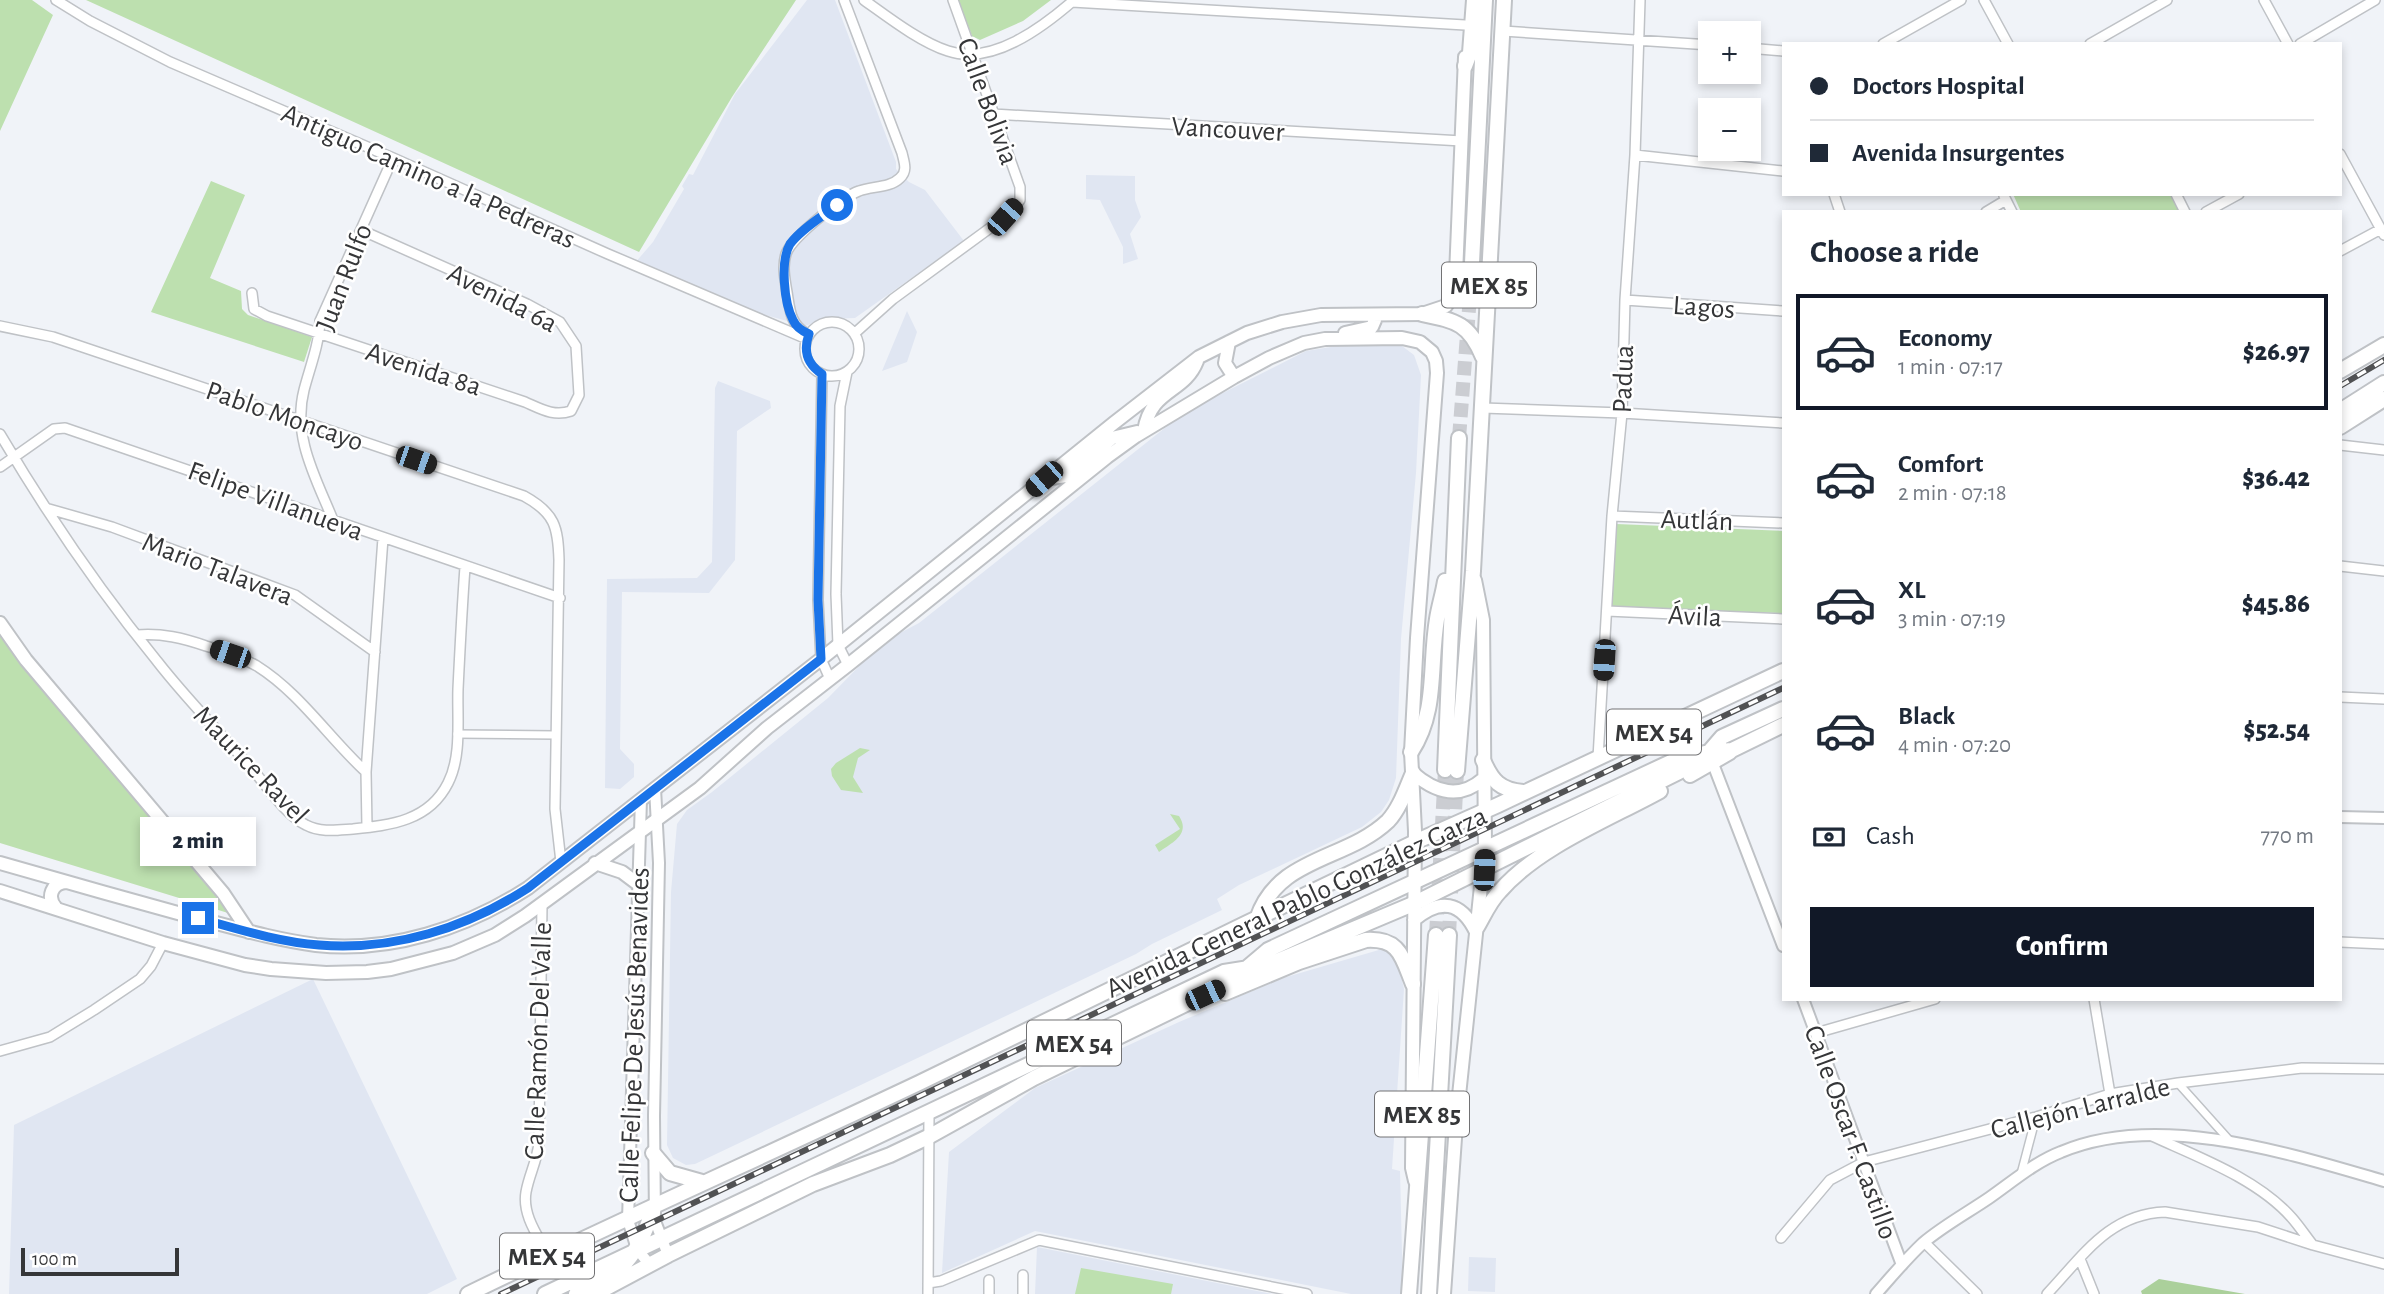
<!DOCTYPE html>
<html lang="en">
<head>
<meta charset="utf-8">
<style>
	body { margin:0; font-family:"Alegreya Sans",sans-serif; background:#f2f2f3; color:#1f2937; height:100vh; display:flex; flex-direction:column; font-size:26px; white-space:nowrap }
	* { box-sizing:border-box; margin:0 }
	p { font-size:23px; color:#747a83 }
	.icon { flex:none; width:38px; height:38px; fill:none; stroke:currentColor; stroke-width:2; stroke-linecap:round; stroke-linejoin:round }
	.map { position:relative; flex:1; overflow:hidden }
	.panel { position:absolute; left:1782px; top:210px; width:560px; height:791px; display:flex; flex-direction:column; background:#fff; border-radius:0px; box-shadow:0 4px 10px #0003 }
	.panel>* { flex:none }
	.guide { position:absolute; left:1782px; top:42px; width:560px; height:154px; border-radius:0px; box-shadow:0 4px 10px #0003; display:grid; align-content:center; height:154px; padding:0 28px; background:#fff }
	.fabs { position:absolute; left:1698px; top:21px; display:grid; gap:14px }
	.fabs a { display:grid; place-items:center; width:63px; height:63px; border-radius:0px; background:#fff; box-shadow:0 4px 10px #0003; font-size:35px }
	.scale { position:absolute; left:21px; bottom:18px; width:158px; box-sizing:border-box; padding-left:7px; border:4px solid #353638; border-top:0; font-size:19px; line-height:24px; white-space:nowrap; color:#353638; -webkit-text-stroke:5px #fff; paint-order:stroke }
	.end { position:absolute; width:32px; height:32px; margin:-16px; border:9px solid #1a73e8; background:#fff; box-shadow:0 0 0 4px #fff }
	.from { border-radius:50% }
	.bubble { position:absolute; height:49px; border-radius:0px; background:#fff; box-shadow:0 4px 10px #0003; font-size:23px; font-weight:800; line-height:49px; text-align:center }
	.car { position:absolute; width:21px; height:42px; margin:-21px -10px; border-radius:9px; box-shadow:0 0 5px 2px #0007; background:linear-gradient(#222 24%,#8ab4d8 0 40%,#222 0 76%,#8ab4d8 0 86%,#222 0) }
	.guide b { display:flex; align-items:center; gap:24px; height:66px; font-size:26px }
	.guide b+b { border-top:2px solid #e0e1e3 }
	.guide i { width:18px; height:18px; background:#1f2937 }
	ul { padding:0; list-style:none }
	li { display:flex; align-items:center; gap:21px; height:116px; margin:0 14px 10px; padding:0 14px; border:4px solid transparent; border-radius:0px }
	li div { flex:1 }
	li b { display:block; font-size:26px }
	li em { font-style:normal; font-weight:800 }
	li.selected { border-color:#111827 }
	li>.icon { width:63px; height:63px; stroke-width:1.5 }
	h2 { padding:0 28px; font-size:32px; line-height:84px }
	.pay { display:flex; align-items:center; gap:18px; height:77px; padding:0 28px; font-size:26px }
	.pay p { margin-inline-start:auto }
	.cta { display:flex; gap:14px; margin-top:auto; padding:14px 28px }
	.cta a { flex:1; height:80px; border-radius:0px; background:#111827; color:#fff; font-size:28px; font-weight:800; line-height:80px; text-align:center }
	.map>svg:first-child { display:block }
	.built { fill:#e0e6f2 }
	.green { fill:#bde0af }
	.forest { fill:#abd09b }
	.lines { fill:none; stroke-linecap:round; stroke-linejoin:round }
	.trunk-tunnel { stroke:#cbcdd2; stroke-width:14; stroke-dasharray:14 7; stroke-linecap:butt }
	.pedestrian-casing { stroke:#bfc2c6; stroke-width:10 }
	.minor-casing { stroke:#bfc2c6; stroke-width:12 }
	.tertiary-casing { stroke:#bfc2c6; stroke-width:14 }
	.secondary-casing { stroke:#bfc2c6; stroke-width:16 }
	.primary-casing { stroke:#bfc2c6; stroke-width:18 }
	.trunk-casing { stroke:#bfc2c6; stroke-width:18 }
	.pedestrian { stroke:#fff; stroke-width:7 }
	.minor { stroke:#fff; stroke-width:9 }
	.tertiary { stroke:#fff; stroke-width:10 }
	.secondary { stroke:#fff; stroke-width:12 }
	.primary { stroke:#fff; stroke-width:14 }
	.trunk { stroke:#fff; stroke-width:14 }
	.rail-casing { stroke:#515254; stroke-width:6 }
	.rail { stroke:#fff; stroke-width:3.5; stroke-dasharray:10; stroke-linecap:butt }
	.route { stroke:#1a73e8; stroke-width:9 }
	.labels { text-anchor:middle; stroke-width:5; stroke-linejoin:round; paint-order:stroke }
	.shield { fill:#fff; stroke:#727274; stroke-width:2 }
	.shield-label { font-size:26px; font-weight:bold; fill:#353638 }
	.street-label { font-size:28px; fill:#353638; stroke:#fff }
</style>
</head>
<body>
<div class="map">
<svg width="2384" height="1294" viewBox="0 0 2384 1294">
	<rect width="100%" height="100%" fill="#f0f3f8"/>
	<!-- built -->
	<path class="built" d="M 807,0 L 835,0 L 896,162 L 896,169 L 909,182 L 925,190 L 964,241 L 855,318 L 825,319 L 805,326 L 755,312 L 634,264 L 653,242 L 684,189 L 682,186 L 689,174 L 693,175 L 735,94 Z
		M 1086,175 L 1135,176 L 1135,200 L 1141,217 L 1130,234 L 1138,259 L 1123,264 L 1123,247 L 1100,200 L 1086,199 Z
		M 907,311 L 917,332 L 907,362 L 882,371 Z
		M 1343,345 L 1402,346 L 1414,355 L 1421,375 L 1416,473 L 1401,639 L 1396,778 L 1389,800 L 1381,812 L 1362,827 L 1239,885 L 1217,899 L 1222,910 L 1152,944 L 1136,954 L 695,1164 L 686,1165 L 673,1158 L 667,1145 L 671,892 L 677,824 L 687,810 L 712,792 L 828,698 L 870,655 L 898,634 L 919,623 L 1185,412 L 1306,351 Z
		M 718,381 L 770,401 L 771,408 L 737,431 L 735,560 L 709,593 L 622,592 L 620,749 L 634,764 L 634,777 L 620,789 L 605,788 L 607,579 L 697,578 L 712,562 L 715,388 Z
		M 1389,947 L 1398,962 L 1404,989 L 1392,1169 L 1400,1171 L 1403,1294 L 1351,1294 L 1035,1231 L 942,1273 L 949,1152 L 1035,1088 L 1179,1022 L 1283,978 Z
		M 313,979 L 457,1279 L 427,1294 L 9,1294 L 14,1125 Z
		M 1037,1247 L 1272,1294 L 1035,1294 Z
		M 1469,1257 L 1496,1258 L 1495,1292 L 1468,1291 Z"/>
	<!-- green -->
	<path class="green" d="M 0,0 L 32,0 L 53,15 L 0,131 Z
		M 86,0 L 796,0 L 732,97 L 639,252 Z
		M 958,0 L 1051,0 L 1023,21 L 980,40 L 972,36 Z
		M 211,181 L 245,195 L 210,278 L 241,291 L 242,309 L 248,315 L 312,337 L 304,362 L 151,312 Z
		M 2013,194 L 2173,194 L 2182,212 L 2021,212 Z
		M 1616,524 L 1783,531 L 1783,613 L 1611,609 Z
		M 0,633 L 230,908 L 228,913 L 0,843 Z
		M 860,748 L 870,750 L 858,758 L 853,777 L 863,793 L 841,790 L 832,776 L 831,769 L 836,763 Z
		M 1170,814 L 1179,816 C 1191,834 1172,843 1159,852 L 1155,845 L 1180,829 Z
		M 1081,1268 L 1173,1284 L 1171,1294 L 1075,1294 Z"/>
	<!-- forest -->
	<path class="forest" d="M 2159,1279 L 2245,1294 L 2142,1294 L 2141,1291 Z"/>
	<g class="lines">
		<!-- trunk-tunnel -->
		<path class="trunk-tunnel" d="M 1459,438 L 1471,283
			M 1436,935 L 1445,770
			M 1449,935 L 1457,771"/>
		<defs>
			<path id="pedestrian" d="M 457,734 L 555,735
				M 2178,1083 L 2230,1141
				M 2021,1174 L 2036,1117"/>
			<path id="minor" d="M 56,0 L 90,21 L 170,62 L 393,158 L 608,254 L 807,339
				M 864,0 C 888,17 920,42 948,51 C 992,66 1043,27 1074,0
				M 1984,0 L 2008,44
				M 2264,0 L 2288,44
				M 1072,2 L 1465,25
				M 1503,31 L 1710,45
				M 1883,44 L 1961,0
				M 2090,44 L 2167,0
				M 2300,44 L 2375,0
				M 1748,48 L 1783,51
				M 993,114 L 1462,141
				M 2340,154 L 2384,235
				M 1635,155 L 1783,171
				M 1834,194 L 1840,212
				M 2176,194 L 2185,212
				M 2004,196 L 2012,212
				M 1986,212 L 2006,200
				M 2206,212 L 2239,194
				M 2340,251 L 2381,229
				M 252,293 L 254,309 L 267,316 L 525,402 C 541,409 554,417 571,411 L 579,395 L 576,346 L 560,322 L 527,304 L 361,230
				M 1625,300 L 1783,311
				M805 349a27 27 0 1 1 54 0a27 27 0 1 1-54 0Z
				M 0,326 L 53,337 L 524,496 C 555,513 558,527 559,560 L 555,809 L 561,862
				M 855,333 L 893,299 L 1005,217 L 1020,200 L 1020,187 L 953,0
				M 807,334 C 790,324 790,310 787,292 C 785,280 782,266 786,254 C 791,238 842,197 859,191 C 872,186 890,188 900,178 C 908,171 904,162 902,153 L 844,0
				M 847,372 L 840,406 L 836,594 L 838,645 L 848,665
				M 822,374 L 818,600 L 821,659 L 830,679
				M 1483,408 L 1622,413 L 1783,423
				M 0,434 C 46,512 99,590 157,661 C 185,697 217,730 248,764 C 264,782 285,815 306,825 C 321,833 338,830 353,829 C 391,825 429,821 448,783 C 462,756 457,718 458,689 C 460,648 462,608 465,567
				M 2340,445 L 2384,450
				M 0,467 L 54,429 L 65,428 L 560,598
				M 49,509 L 112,527 L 295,595 L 375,652
				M 1612,516 L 1783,523
				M 333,520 C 316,478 292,437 304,390 C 310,367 319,345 320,321 L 393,158
				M 2340,566 L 2384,571
				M 1607,611 L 1783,619
				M 137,635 C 162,633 183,638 206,646 C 223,651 241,657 257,666 C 300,693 329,738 366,772
				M 2340,697 L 2384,699
				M 1598,758 L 1612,516 L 1622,413 L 1625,300 L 1635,155 L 1640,0
				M 367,827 L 366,772 L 383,538
				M 542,904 L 539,1143 C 537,1161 529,1175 526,1192 C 522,1215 538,1236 548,1255
				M 2340,942 L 2384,944
				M 2094,999 L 2110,1094
				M 1816,1033 L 1935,999
				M 0,1051 L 50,1037 L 94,1010 L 140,979 L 151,966 L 163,943
				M 2152,1136 C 2198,1157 2258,1179 2292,1218 C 2299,1226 2305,1235 2312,1244
				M 1781,1238 L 1830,1180 L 1864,1162 L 2036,1117 L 2110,1094 L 2178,1083 L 2302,1068 L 2384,1069
				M 1924,1242 L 1977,1294
				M 2080,1259 L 2094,1294
				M 928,1283 L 941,1281 L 1039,1240 L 1307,1294
				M 928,1294 L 929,1112
				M 989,1294 L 989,1280
				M 1023,1294 L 1023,1275
				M 2047,1294 C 2083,1256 2109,1214 2165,1212 L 2258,1227 L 2313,1245 L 2384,1264"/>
			<path id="tertiary" d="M 1710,756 L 1783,946
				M 655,788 L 659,863 L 654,1116 L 655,1221 L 668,1255
				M 641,799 L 628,1220 L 637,1249 L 650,1265
				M 2340,817 L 2384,818
				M 1803,999 L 1902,1265
				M 1876,1294 C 1891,1277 1906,1259 1923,1243 C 1943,1226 1967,1213 1989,1198 C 2012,1182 2035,1162 2061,1152 C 2157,1111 2288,1153 2384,1181"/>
			<path id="secondary" d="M 1345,333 L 1372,327 L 1375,320 L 1373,315
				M 1229,342 L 1225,363 L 1234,377
				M 1144,431 C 1151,388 1184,394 1197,361
				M 1044,479 L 1066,476 L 1112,438 L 1137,432
				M 0,623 L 26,660 L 223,893 L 249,932
				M 1413,773 C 1435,792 1459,800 1483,779
				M 0,863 C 62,881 123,898 185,915 C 229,926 271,939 316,945 C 391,953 466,928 528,888 L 821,659 L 1114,423 L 1199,357 L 1247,333 L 1282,322 L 1321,315 L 1422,314 L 1446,306 L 1454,291 L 1456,275 L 1465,57
				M 595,863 L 622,872 L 638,884
				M 0,891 L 163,943 L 245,965 L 271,969 L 326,973 L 367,972 L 391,969 L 453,953 L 495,935 L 525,916 L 700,788 L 767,728 L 848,665 L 1107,457 L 1136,436 L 1234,377 L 1269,358 L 1304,343 L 1325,339 L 1402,338 L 1420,342 L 1432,352 L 1436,361 L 1437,373 L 1417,638 L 1411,752 L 1415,831 L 1412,1168 L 1415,1181
				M 56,908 C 46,897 52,883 66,882
				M 1414,920 C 1440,898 1461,901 1476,932
				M 1444,1294 L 1456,1124 L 1485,848 L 1483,620 L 1475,580"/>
			<path id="primary" d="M 2340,371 L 2384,345
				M 2340,411 L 2384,383
				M 2340,427 L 2384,399
				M 1483,760 C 1492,781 1500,790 1523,792
				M 1690,775 L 1730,752
				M 1257,919 C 1278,856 1346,861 1388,821 C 1400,808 1406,789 1413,773
				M 1477,927 C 1484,915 1490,901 1500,891 C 1538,847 1609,819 1660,791
				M 1225,993 L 1299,962 L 1366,940 C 1400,938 1402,957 1413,984
				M 653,1153 L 670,1173 L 702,1182
				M 468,1294 C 618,1221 769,1154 919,1083 C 1085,1003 1249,921 1415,842 L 1498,805 L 1783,671
				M 545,1294 L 1224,972 L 1268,965 L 1413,904 L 1679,772 L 1709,752 L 1722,737 L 1783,709
				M 576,1294 C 625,1273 636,1257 654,1208
				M 595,1294 L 668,1255 L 813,1184 L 890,1155 L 930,1136 L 1034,1078 L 1229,983 L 1268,950 L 1673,761 L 1709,752 L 1732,750 L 1783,725"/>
			<path id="trunk" d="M 1465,66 L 1470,53 L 1474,0
				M 1471,283 L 1485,0
				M 1422,314 C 1456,321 1469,323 1483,357
				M 1411,752 C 1438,711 1429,666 1437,619 C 1439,606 1443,594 1445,581
				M 1445,770 L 1459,438
				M 1457,771 L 1473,571 L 1504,0
				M 1409,1294 L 1436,935
				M 1429,1294 L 1449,935"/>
		</defs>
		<!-- pedestrian casing -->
		<use href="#pedestrian" class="pedestrian-casing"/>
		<!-- minor casing -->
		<use href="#minor" class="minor-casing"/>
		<!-- tertiary casing -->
		<use href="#tertiary" class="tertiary-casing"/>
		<!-- secondary casing -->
		<use href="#secondary" class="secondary-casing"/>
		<!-- primary casing -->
		<use href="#primary" class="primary-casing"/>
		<!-- trunk casing -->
		<use href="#trunk" class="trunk-casing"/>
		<!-- pedestrian -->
		<use href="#pedestrian" class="pedestrian"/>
		<!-- minor -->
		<use href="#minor" class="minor"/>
		<!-- tertiary -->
		<use href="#tertiary" class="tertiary"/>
		<!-- secondary -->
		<use href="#secondary" class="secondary"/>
		<!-- primary -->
		<use href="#primary" class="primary"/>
		<!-- trunk -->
		<use href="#trunk" class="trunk"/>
		<defs>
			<path id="rail" d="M 2340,386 L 2384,360
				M 501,1294 L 1783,688"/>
		</defs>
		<!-- rail casing -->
		<use href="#rail" class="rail-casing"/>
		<!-- rail -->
		<use href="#rail" class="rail"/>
	</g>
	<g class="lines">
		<!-- route -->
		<path class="route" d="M 198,918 C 238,929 278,942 319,945 C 394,951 466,928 528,888 L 821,659 L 818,600 L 822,374 C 807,364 803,351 809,334 C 802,331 796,327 793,320 C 784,303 780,261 790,244 C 801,229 823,216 837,205"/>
	</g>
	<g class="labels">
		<!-- shield labels -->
		<g class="shield">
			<rect x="1442" y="262.5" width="94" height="45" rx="5"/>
			<rect x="1607" y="709.5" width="94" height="45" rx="5"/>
			<rect x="1027" y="1020.5" width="94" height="45" rx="5"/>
			<rect x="1375" y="1091.5" width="94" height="45" rx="5"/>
			<rect x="500" y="1233.5" width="94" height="45" rx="5"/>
		</g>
		<g class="shield-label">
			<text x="1489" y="294">MEX 85</text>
			<text x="1654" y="741">MEX 54</text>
			<text x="1074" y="1052">MEX 54</text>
			<text x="1422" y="1123">MEX 85</text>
			<text x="547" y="1265">MEX 54</text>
		</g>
		<!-- street labels -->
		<g class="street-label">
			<text transform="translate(989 101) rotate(70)" y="10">Calle Bolivia</text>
			<text transform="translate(1228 128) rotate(3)" y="10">Vancouver</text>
			<text transform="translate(429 175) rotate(24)" y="10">Antiguo Camino a la Pedreras</text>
			<text transform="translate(343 277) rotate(-69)" y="10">Juan Rulfo</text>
			<text transform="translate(503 297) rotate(27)" y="10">Avenida 6a</text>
			<text transform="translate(1704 306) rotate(4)" y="10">Lagos</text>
			<text transform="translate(424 368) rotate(18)" y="10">Avenida 8a</text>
			<text transform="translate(1622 379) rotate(-88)" y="10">Padua</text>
			<text transform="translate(285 415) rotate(19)" y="10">Pablo Moncayo</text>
			<text transform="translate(276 500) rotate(20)" y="10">Felipe Villanueva</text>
			<text transform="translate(1697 519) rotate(2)" y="10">Autlán</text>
			<text transform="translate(218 568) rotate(21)" y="10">Mario Talavera</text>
			<text transform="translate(1695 615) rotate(3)" y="10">Ávila</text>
			<text transform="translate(252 764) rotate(46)" y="10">Maurice Ravel</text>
			<text transform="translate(1296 901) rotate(-25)" y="10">Avenida General Pablo González Garza</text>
			<text transform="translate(633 1035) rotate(-88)" y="10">Calle Felipe De Jesús Benavides</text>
			<text transform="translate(537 1041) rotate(-88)" y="10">Calle Ramón Del Valle</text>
			<text transform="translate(2080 1107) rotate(-14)" y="10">Callejón Larralde</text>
			<text transform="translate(1852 1132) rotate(70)" y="10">Calle Oscar F. Castillo</text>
		</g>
	</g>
</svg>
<div class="fabs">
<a>+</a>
<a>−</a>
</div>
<div class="scale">100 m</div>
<i class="end from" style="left:837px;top:205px"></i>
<i class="end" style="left:198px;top:918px"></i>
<div class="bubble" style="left:140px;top:817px;width:116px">2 min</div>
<i class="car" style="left:1005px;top:217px;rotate:42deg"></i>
<i class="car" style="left:416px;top:460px;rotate:109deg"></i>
<i class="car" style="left:1044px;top:479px;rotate:229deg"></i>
<i class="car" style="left:230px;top:654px;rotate:289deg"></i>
<i class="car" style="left:1604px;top:660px;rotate:184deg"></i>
<i class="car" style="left:1484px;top:870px;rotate:3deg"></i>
<i class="car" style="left:1205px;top:995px;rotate:65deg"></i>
<div class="guide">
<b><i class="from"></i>Doctors Hospital</b>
<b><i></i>Avenida Insurgentes</b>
</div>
<section class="panel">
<h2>Choose a ride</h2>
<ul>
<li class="selected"><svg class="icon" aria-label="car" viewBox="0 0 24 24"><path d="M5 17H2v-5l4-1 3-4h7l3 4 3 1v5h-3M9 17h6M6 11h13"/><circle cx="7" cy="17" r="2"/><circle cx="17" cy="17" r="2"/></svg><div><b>Economy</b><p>1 min · 07:17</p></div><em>$26.97</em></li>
<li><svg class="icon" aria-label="car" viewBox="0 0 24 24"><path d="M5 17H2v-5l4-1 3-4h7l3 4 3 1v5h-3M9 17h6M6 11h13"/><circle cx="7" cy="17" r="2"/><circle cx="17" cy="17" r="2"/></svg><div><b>Comfort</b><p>2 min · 07:18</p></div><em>$36.42</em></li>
<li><svg class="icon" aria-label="car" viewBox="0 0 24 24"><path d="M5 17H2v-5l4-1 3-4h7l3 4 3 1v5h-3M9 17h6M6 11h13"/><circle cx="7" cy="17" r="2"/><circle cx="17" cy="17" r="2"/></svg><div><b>XL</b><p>3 min · 07:19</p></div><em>$45.86</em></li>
<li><svg class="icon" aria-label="car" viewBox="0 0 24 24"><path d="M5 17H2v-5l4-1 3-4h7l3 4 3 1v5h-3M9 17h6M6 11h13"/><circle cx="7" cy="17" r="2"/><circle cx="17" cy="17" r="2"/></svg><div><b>Black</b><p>4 min · 07:20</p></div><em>$52.54</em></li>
</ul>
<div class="pay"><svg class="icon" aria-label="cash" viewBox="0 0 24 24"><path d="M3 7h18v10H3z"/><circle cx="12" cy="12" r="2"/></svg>Cash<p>770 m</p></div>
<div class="cta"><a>Confirm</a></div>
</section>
</div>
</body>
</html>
